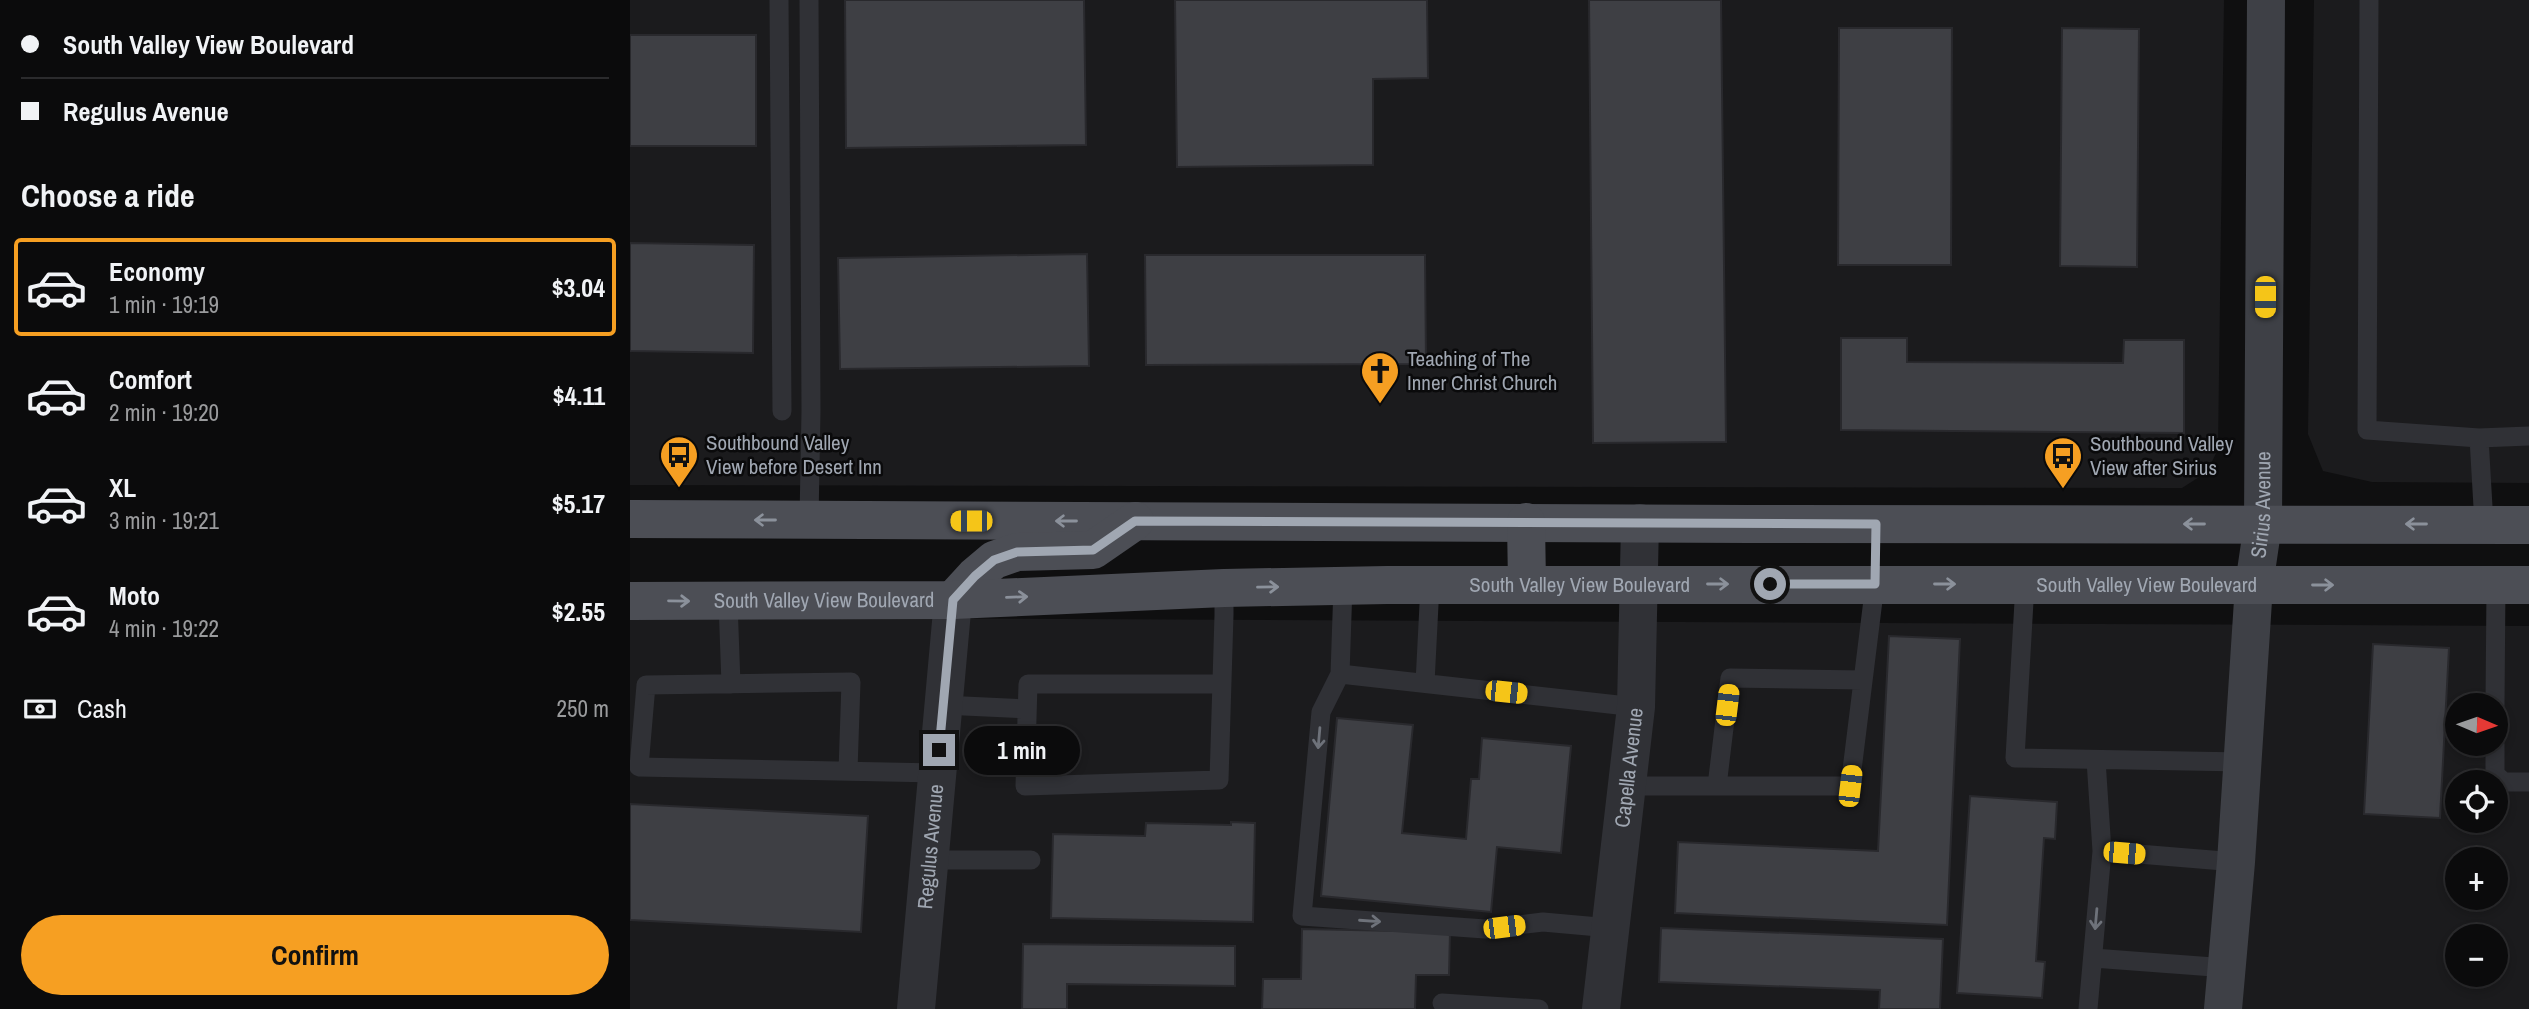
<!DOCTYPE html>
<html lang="en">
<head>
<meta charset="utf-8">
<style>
	body { margin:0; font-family:"Archivo Narrow",sans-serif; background:#141415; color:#f1f3f6; height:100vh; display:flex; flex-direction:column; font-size:26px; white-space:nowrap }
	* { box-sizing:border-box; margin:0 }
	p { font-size:23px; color:#9a9b9d }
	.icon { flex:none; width:38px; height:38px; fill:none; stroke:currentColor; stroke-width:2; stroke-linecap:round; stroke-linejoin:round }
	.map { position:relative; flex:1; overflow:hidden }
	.panel { display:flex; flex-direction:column; background:#0b0b0c; width:630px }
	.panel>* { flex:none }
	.guide { display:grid; align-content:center; height:154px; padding:0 21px; background:#0b0b0c }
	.needle { width:46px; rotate:92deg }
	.tools { position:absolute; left:1815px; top:693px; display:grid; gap:14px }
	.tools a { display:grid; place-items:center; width:63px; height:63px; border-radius:50%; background:#0b0b0c; box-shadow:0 4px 10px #0003,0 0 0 2px #2b2b2d; font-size:35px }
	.end { position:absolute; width:32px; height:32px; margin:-16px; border:9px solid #a0a7b2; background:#111; box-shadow:0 0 0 4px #111 }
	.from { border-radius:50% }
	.bubble { position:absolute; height:49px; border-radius:24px; background:#0b0b0c; box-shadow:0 4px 10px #0003,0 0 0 2px #2b2b2d; font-size:23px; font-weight:700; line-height:49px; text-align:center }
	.car { position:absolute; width:21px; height:42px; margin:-21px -10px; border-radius:9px; box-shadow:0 0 5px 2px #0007; background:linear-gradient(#f5c518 24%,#345 0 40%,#f5c518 0 76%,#345 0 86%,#f5c518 0) }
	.guide b { display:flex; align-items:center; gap:24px; height:66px; font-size:26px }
	.guide b+b { border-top:2px solid #2b2b2d }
	.guide i { width:18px; height:18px; background:#f1f3f6 }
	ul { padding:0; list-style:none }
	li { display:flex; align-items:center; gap:21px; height:98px; margin:0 14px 10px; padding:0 7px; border:4px solid transparent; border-radius:7px }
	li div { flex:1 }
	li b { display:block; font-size:26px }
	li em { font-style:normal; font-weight:700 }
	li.active { border-color:#f69f22 }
	li>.icon { width:63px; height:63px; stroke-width:1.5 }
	h2 { padding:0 21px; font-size:32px; line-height:84px }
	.pay { display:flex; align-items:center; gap:18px; height:77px; padding:0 21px; font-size:26px }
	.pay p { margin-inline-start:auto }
	.primary-button { display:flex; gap:14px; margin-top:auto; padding:14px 21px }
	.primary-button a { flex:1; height:80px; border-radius:42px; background:#f69f22; color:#111; font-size:28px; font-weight:700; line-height:80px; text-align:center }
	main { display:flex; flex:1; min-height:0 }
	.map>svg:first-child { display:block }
	.built { fill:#1b1b1d; fill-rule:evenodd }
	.building { fill:#3e3f44; stroke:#29292d; stroke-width:2 }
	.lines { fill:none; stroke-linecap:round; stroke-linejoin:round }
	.lane { stroke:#303136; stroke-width:19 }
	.street { stroke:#303136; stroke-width:38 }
	.secondary { stroke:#3e4046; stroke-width:38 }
	.primary { stroke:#4c4e55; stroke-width:38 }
	.oneway { stroke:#8b919b }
	.oneway2 { stroke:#6e727a }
	.route { stroke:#a0a7b2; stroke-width:9 }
	.labels { text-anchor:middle; stroke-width:5; stroke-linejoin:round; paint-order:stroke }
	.poi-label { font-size:21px; fill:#a0a7b2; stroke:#0a0a0b; text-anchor:start }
	.street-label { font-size:21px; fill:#a0a7b2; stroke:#0a0a0b }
</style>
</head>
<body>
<main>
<section class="panel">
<div class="guide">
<b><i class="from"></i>South Valley View Boulevard</b>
<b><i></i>Regulus Avenue</b>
</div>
<h2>Choose a ride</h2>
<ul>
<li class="active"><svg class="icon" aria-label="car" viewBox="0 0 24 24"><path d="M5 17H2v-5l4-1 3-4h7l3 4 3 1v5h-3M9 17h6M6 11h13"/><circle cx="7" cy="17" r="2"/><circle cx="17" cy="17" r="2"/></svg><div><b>Economy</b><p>1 min · 19:19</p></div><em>$3.04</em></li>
<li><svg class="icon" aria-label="car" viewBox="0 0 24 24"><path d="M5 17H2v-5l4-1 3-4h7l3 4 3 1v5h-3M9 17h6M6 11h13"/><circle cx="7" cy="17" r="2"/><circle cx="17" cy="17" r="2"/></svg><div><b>Comfort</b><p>2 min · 19:20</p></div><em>$4.11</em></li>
<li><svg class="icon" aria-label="car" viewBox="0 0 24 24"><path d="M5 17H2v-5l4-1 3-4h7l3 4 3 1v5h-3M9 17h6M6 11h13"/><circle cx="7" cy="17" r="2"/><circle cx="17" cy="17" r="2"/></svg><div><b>XL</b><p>3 min · 19:21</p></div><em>$5.17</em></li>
<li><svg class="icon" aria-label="car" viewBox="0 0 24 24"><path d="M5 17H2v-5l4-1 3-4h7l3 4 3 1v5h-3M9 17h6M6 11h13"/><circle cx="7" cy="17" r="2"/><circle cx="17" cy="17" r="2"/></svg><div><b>Moto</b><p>4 min · 19:22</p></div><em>$2.55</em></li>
</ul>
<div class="pay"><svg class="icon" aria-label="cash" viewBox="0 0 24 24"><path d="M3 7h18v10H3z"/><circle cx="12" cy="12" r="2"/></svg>Cash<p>250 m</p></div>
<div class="primary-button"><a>Confirm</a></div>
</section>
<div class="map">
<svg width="1899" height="1009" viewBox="0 0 1899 1009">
	<rect width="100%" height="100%" fill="#0f0f10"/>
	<!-- built -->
	<path class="built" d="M 0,0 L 1594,0 L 1588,449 L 1577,472 L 1552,488 L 0,485 Z
		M 1684,0 L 1899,0 L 1899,483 L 1742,482 L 1693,471 L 1678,434 Z
		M 0,617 L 1899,626 L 1899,1009 L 0,1009 ZM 1827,705 L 1866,705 L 1866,744 L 1827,744 ZM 1827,782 L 1866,782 L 1866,821 L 1827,821 ZM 1827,859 L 1866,859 L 1866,898 L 1827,898 ZM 1827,936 L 1866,936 L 1866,975 L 1827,975 Z"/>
	<!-- building -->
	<path class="building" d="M 215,0 L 454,0 L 456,145 L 216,148 Z
		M 545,0 L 797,0 L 798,78 L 743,79 L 743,165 L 547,167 Z
		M 959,0 L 1091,0 L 1096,442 L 963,443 Z
		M 1209,28 L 1322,28 L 1321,265 L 1208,265 Z
		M 1432,28 L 1509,29 L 1507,267 L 1430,266 Z
		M 0,35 L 126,35 L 126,146 L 0,146 Z
		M 0,243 L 124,245 L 123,353 L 0,351 Z
		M 457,254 L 459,366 L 210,369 L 208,258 Z
		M 515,255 L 795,255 L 796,364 L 516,365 Z
		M 1211,338 L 1277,338 L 1277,362 L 1493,363 L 1494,340 L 1554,340 L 1554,433 L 1211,430 Z
		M 1259,636 L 1330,639 L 1317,925 L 1045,913 L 1048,842 L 1248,851 Z
		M 1743,644 L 1819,648 L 1810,818 L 1734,814 Z
		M 707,718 L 783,725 L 772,833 L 836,839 L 841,779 L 849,779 L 852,738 L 941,746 L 931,853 L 867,847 L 861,912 L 691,896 Z
		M 1340,796 L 1427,802 L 1425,839 L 1414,838 L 1406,961 L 1415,962 L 1412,998 L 1327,993 Z
		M 0,804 L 238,816 L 231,932 L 0,920 Z
		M 601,822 L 625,823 L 623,922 L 421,918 L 423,834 L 515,836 L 516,823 L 601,825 Z
		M 1031,928 L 1313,939 L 1310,1009 L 1249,1009 L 1250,990 L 1029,982 Z
		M 672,929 L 820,932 L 819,975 L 786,975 L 785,1009 L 632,1009 L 633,979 L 671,979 Z
		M 393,944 L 605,946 L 605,986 L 437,984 L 437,1009 L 392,1009 Z"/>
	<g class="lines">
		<!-- lane -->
		<path class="lane" d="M 149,0 L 152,411
			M 1739,0 L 1737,430 L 1849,438 L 1899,436
			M 1849,438 L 1854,524
			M 179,520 L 181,411 L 179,0
			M 1395,584 L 1385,758 L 1613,762
			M 713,586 L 710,674 L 691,712 L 672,916 L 855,929 L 913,922 L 980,928
			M 98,602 L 101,684
			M 710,674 L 1006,707
			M 795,683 L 800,585
			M 591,684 L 398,684 L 395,786 L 589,780 L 594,615 L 594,588
			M 313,705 L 397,709
			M 1865,705 L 1866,585
			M 1865,744 L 1865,774 L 1874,782 L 1899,782
			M 218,771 L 221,682 L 16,685 L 9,767 L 307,773
			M 997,786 L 1220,786 L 1245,584
			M 1087,786 L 1100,678 L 1233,680
			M 1472,851 L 1606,862
			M 299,860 L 401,860
			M 1463,958 L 1597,968
			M 812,1003 L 909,1009
			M 1458,1009 L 1472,851 L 1466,760"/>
		<!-- street -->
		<g class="street">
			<path id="s1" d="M 286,1009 L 323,600"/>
			<path id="s2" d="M 971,1009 L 1006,707 L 1010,523"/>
		</g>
		<!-- secondary -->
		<path class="secondary" id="s3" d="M 1593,1009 L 1606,862 L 1624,585 L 1633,524 L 1636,0"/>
		<!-- primary -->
		<g class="primary">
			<path d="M 0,519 L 1119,524 L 1899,525"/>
			<path d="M 896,522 L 897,584"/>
			<path d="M 323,600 L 345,576 L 364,560 L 387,552 L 463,550 L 505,521"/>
			<path id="s4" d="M 0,601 L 323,600 L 594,588 L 757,585 L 1899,585"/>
		</g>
	</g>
	<!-- one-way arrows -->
	<defs><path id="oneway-shaft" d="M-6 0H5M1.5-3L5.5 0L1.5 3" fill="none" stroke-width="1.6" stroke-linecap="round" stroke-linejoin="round" transform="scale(1.75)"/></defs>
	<g class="oneway">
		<use href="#oneway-shaft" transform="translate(135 520) rotate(-180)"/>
		<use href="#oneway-shaft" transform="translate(436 521) rotate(-180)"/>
		<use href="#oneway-shaft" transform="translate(1564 524) rotate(180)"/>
		<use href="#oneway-shaft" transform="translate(1786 524) rotate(-180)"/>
		<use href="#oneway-shaft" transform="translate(1088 584)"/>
		<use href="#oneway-shaft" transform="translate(1315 584)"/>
		<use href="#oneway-shaft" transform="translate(1693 585)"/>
		<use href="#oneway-shaft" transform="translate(638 587) rotate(-1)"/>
		<use href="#oneway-shaft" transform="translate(387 597) rotate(-2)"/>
		<use href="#oneway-shaft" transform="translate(49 601) rotate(1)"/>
	</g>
	<g class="oneway2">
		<use href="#oneway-shaft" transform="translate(689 738) rotate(95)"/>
		<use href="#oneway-shaft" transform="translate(1466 919) rotate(95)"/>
		<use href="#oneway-shaft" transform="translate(740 921) rotate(4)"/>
	</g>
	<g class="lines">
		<!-- route -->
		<path class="route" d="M 309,750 L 323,600 L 345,576 L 364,560 L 387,552 L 463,550 L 505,521 L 1246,524 L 1245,584 L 1140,584"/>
	</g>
	<!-- icons -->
	<defs>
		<symbol id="church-pin" viewBox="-11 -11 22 30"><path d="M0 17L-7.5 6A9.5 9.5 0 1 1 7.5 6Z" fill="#f69f22" stroke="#0a0a0b"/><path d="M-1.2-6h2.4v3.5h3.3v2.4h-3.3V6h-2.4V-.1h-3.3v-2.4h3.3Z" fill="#111"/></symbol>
		<symbol id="bus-pin" viewBox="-11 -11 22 30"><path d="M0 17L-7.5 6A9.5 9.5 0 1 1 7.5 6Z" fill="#f69f22" stroke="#0a0a0b"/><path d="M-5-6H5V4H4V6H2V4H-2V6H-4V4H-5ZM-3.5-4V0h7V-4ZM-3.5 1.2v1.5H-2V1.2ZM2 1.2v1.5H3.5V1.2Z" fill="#111"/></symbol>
	</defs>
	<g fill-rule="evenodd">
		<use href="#church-pin" x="728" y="349" width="44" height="60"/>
		<use href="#bus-pin" x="27" y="433" width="44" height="60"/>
		<use href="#bus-pin" x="1411" y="434" width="44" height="60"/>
	</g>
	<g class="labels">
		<!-- poi labels -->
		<g class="poi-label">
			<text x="777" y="366">Teaching of The<tspan x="777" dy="24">Inner Christ Church</tspan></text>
			<text x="76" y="450">Southbound Valley<tspan x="76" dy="24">View before Desert Inn</tspan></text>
			<text x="1460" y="451">Southbound Valley<tspan x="1460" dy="24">View after Sirius</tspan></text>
		</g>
		<!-- street labels -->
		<g class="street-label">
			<text dy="7" stroke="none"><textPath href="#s3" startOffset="506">Sirius Avenue</textPath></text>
			<text dy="7" stroke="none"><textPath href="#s4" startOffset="950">South Valley View Boulevard</textPath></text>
			<text dy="7" stroke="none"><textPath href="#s4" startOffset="1517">South Valley View Boulevard</textPath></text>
			<text dy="7" stroke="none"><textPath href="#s4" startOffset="194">South Valley View Boulevard</textPath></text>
			<text dy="7" stroke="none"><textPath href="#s2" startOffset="243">Capella Avenue</textPath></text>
			<text dy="7" stroke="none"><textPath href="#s1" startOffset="163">Regulus Avenue</textPath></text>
		</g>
	</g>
</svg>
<div class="tools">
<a><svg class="needle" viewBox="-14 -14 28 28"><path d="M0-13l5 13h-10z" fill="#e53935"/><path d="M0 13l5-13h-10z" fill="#9a9b9d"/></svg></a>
<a><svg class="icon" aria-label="locate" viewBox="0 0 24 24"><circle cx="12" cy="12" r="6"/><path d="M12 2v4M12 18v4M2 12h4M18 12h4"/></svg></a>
<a>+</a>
<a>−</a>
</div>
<i class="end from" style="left:1140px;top:584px"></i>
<i class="end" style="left:309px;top:750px"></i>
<div class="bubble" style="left:334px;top:726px;width:116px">1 min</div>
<i class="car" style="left:1635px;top:297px;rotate:180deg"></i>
<i class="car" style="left:341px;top:521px;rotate:270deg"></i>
<i class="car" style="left:876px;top:692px;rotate:96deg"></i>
<i class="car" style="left:1097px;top:705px;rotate:7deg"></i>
<i class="car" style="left:1220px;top:786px;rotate:7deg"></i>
<i class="car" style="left:1494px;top:853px;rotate:95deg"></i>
<i class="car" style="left:874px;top:927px;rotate:83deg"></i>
</div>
</main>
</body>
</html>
